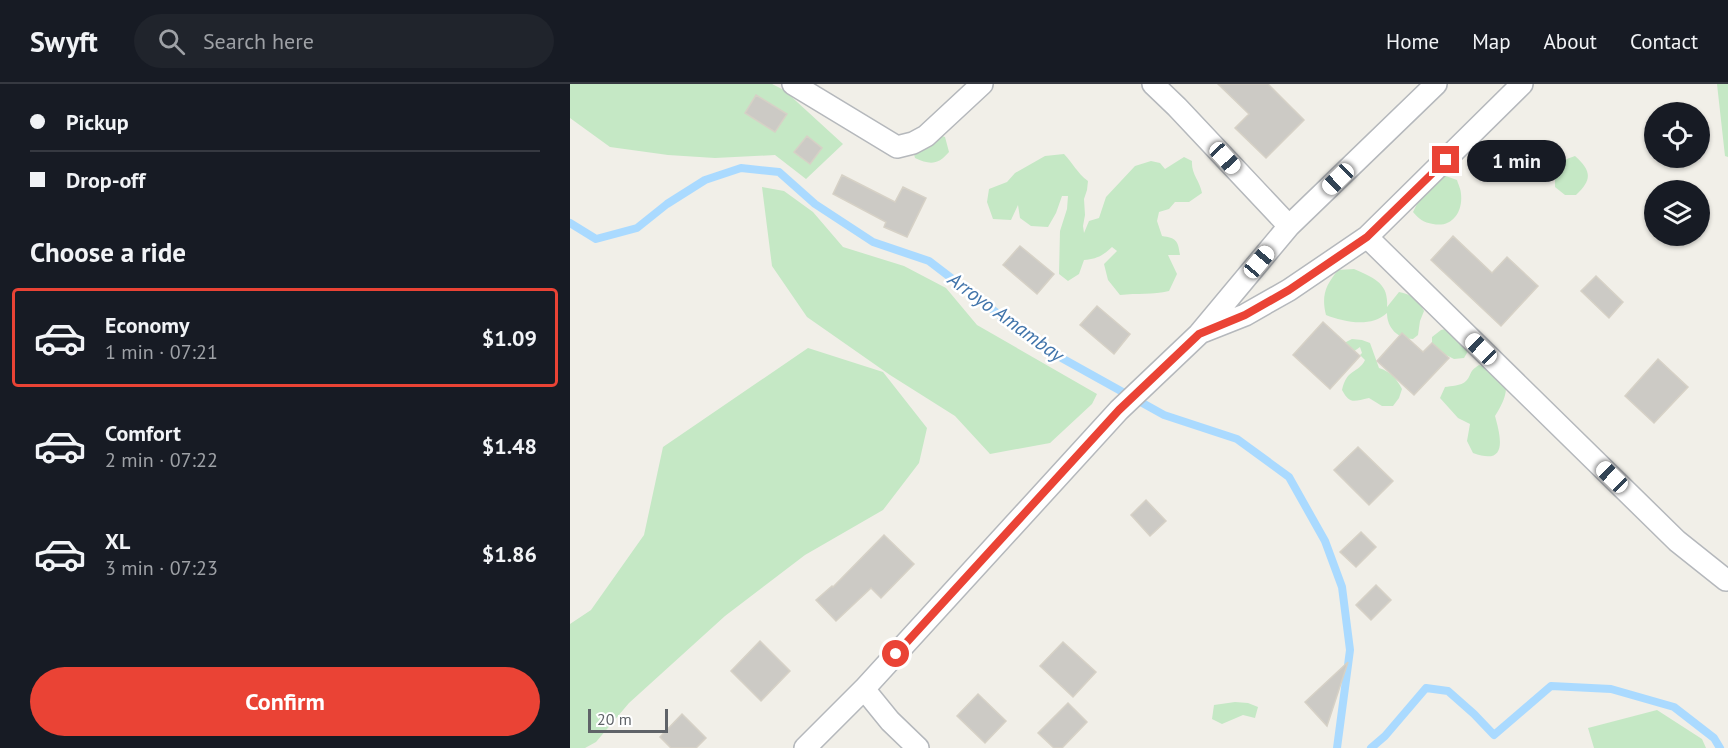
<!DOCTYPE html>
<html lang="en">
<head>
<meta charset="utf-8">
<style>
	body { margin:0; font-family:"PT Sans",sans-serif; background:#20242c; color:#f1f3f6; height:100vh; display:flex; flex-direction:column; font-size:22px; white-space:nowrap }
	* { box-sizing:border-box; margin:0 }
	p { font-size:20px; color:#9ea1a6 }
	.icon { flex:none; width:33px; height:33px; fill:none; stroke:currentColor; stroke-width:2; stroke-linecap:round; stroke-linejoin:round }
	.map { position:relative; flex:1; overflow:hidden }
	.side { display:flex; flex-direction:column; background:#171b24; width:570px }
	.side>* { flex:none }
	.hud { display:grid; align-content:center; height:132px; padding:0 30px; background:#171b24 }
	.tools { position:absolute; left:1074px; top:18px; display:grid; gap:12px }
	.tools a { display:grid; place-items:center; width:66px; height:66px; border-radius:50%; background:#171b24; box-shadow:0 2px 4px #0004; font-size:30px }
	.scale { position:absolute; left:18px; bottom:15px; width:80px; box-sizing:border-box; padding-left:6px; border:3px solid #5f6368; border-top:0; font-size:16px; line-height:21px; white-space:nowrap; color:#5f6368; -webkit-text-stroke:4px #fff; paint-order:stroke }
	.end { position:absolute; width:27px; height:27px; margin:-14px; border:8px solid #ea4335; background:#fff; box-shadow:0 0 0 3px #fff }
	.from { border-radius:50% }
	.bubble { position:absolute; height:42px; border-radius:21px; background:#171b24; box-shadow:0 2px 4px #0004; font-size:20px; font-weight:600; line-height:42px; text-align:center }
	.car { position:absolute; width:18px; height:36px; margin:-18px -9px; border-radius:8px; box-shadow:0 0 4px 2px #0007; background:linear-gradient(#fff 24%,#345 0 40%,#fff 0 76%,#345 0 86%,#fff 0) }
	.hud b { display:flex; align-items:center; gap:21px; height:57px; font-size:22px }
	.hud b+b { border-top:2px solid #363941 }
	.hud i { width:15px; height:15px; background:#f1f3f6 }
	ul { padding:0; list-style:none }
	li { display:flex; align-items:center; gap:18px; height:99px; margin:0 12px 9px; padding:0 18px; border:3px solid transparent; border-radius:6px }
	li div { flex:1 }
	li b { display:block; font-size:22px }
	li em { font-style:normal; font-weight:600 }
	li.active { border-color:#ea4335 }
	li>.icon { width:54px; height:54px; stroke-width:1.5 }
	h2 { padding:0 30px; font-size:27px; line-height:72px }
	.primary-button { display:flex; gap:12px; margin-top:auto; padding:12px 30px }
	.primary-button a { flex:1; height:69px; border-radius:36px; background:#ea4335; color:#fff; font-size:24px; font-weight:600; line-height:69px; text-align:center }
	header { display:flex; align-items:center; gap:36px; box-sizing:border-box; height:84px; padding:0 30px; background:#171b24; border-bottom:2px solid #363941 }
	header strong { font-size:28px }
	nav { display:flex; gap:33px; margin-inline-start:auto; font-size:21px }
	.search { width:420px; height:54px; background:#20242c; display:flex; align-items:center; gap:15px; box-sizing:border-box; padding:0 21px; border-radius:33px; color:#9ea1a6; font-size:22px }
	main { display:flex; flex:1; min-height:0 }
	.map>svg:first-child { display:block }
	.green { fill:#c5e8c5 }
	.lines { fill:none; stroke-linecap:round; stroke-linejoin:round }
	.stream { stroke:#aadaff; stroke-width:8 }
	.building { fill:#cccac5; stroke:#d6d1c6; stroke-width:1.5 }
	.minor-casing { stroke:#b5b8bc; stroke-width:24 }
	.minor { stroke:#fff; stroke-width:21 }
	.route { stroke:#ea4335; stroke-width:8 }
	.labels { text-anchor:middle; stroke-width:5; stroke-linejoin:round; paint-order:stroke }
	.water-label { font-size:20px; font-style:italic; fill:#4174aa; stroke:#fff }
</style>
</head>
<body>
<header>
<strong>Swyft</strong>
<div class="search"><svg class="icon" aria-label="search" viewBox="0 0 24 24"><circle cx="10" cy="10" r="6"/><path d="M15 15l6 6"/></svg>Search here</div>
<nav><a>Home</a><a>Map</a><a>About</a><a>Contact</a></nav>
</header>
<main>
<section class="side">
<div class="hud">
<b><i class="from"></i>Pickup</b>
<b><i></i>Drop-off</b>
</div>
<h2>Choose a ride</h2>
<ul>
<li class="active"><svg class="icon" aria-label="car" viewBox="0 0 24 24"><path d="M5 17H2v-5l4-1 3-4h7l3 4 3 1v5h-3M9 17h6M6 11h13"/><circle cx="7" cy="17" r="2"/><circle cx="17" cy="17" r="2"/></svg><div><b>Economy</b><p>1 min · 07:21</p></div><em>$1.09</em></li>
<li><svg class="icon" aria-label="car" viewBox="0 0 24 24"><path d="M5 17H2v-5l4-1 3-4h7l3 4 3 1v5h-3M9 17h6M6 11h13"/><circle cx="7" cy="17" r="2"/><circle cx="17" cy="17" r="2"/></svg><div><b>Comfort</b><p>2 min · 07:22</p></div><em>$1.48</em></li>
<li><svg class="icon" aria-label="car" viewBox="0 0 24 24"><path d="M5 17H2v-5l4-1 3-4h7l3 4 3 1v5h-3M9 17h6M6 11h13"/><circle cx="7" cy="17" r="2"/><circle cx="17" cy="17" r="2"/></svg><div><b>XL</b><p>3 min · 07:23</p></div><em>$1.86</em></li>
</ul>
<div class="primary-button"><a>Confirm</a></div>
</section>
<div class="map">
<svg width="1158" height="664" viewBox="0 0 1158 664">
	<rect width="100%" height="100%" fill="#f1efe8"/>
	<!-- green -->
	<path class="green" d="M 0,0 L 202,0 L 214,6 L 273,60 L 236,95 L 205,71 L 145,74 L 98,71 L 40,63 L 0,34 Z
		M 1147,0 L 1158,0 L 1158,73 L 1155,72 Z
		M 360,48 L 375,53 L 379,68 C 368,81 360,81 345,74 L 342,63 Z
		M 494,70 C 503,79 507,89 518,97 L 517,106 L 514,115 L 515,131 L 513,142 L 514,149 L 519,137 L 529,134 L 536,113 L 565,82 L 581,77 L 590,79 L 595,85 L 614,73 L 622,77 C 621,90 630,97 632,109 L 619,118 L 605,118 L 599,125 L 589,128 L 587,137 L 592,152 C 606,154 608,156 610,171 L 598,171 L 607,190 L 599,207 C 583,211 567,209 550,211 L 538,196 L 534,180 L 547,167 L 542,163 C 533,172 526,175 514,176 L 509,190 L 498,197 L 489,190 L 490,147 L 497,125 L 498,112 L 492,112 L 486,129 L 478,143 L 461,142 L 450,134 L 448,121 L 441,136 L 423,135 L 417,118 L 419,105 L 437,98 L 445,89 L 475,72 Z
		M 1005,72 C 1022,87 1022,96 1006,111 L 995,111 L 985,103 C 985,84 986,78 1005,72 Z
		M 873,91 L 887,96 C 888,100 891,105 891,110 C 893,128 882,144 863,140 C 853,138 850,136 843,128 L 851,112 Z
		M 192,103 L 214,107 L 243,128 L 273,163 L 334,182 L 376,204 L 407,241 L 527,310 L 522,320 L 480,359 L 420,370 L 385,332 L 320,291 L 237,233 L 202,182 Z
		M 784,185 C 804,194 819,199 817,223 L 829,208 C 841,210 848,215 854,227 L 850,237 L 848,251 L 843,255 C 828,255 817,244 817,229 C 801,244 774,238 756,231 C 751,211 756,201 768,186 Z
		M 880,244 L 901,262 L 894,274 L 884,275 L 862,264 L 862,253 L 871,246 Z
		M 782,255 L 792,256 L 800,259 L 809,284 C 821,288 826,294 832,305 L 829,314 L 823,322 L 812,322 L 799,314 C 784,317 780,321 772,306 C 777,284 788,290 795,276 L 790,271 L 792,269 L 790,263 L 783,268 L 775,263 L 776,258 Z
		M 238,264 L 313,288 L 357,344 L 349,379 L 313,426 L 235,471 L 155,532 L 59,619 L 26,658 L 15,664 L 0,664 L 0,540 L 21,526 L 74,451 L 93,363 Z
		M 909,281 C 914,283 922,285 927,289 C 944,300 933,319 925,332 C 931,354 938,382 903,369 L 897,357 L 900,340 L 888,334 L 870,314 L 875,303 C 881,302 891,302 896,297 C 902,291 898,288 909,281 Z
		M 665,618 L 678,619 L 688,623 L 685,634 L 673,631 L 652,640 L 642,635 L 644,621 Z
		M 1087,626 L 1132,655 L 1136,664 L 1024,664 L 1018,644 Z"/>
	<g class="lines">
		<!-- stream -->
		<path class="stream" d="M 0,139 L 26,155 L 67,144 L 97,120 L 135,96 L 171,84 L 209,88 L 245,120 L 303,158 L 359,177 L 470,262 L 594,331 L 667,355 L 719,393 L 755,457 L 772,503 L 780,566 L 767,664
			M 801,664 L 815,652 L 856,604 L 878,607 L 904,630 L 924,651 L 981,602 L 1041,605 L 1104,623 L 1144,654 L 1150,664"/>
	</g>
	<!-- building -->
	<path class="building" d="M 648,0 L 698,0 L 734,36 L 696,74 L 665,44 L 679,30 Z
		M 186,11 L 217,30 L 205,48 L 175,29 Z
		M 237,52 L 252,64 L 240,80 L 224,68 Z
		M 272,91 L 325,118 L 333,103 L 356,114 L 337,153 L 314,143 L 316,138 L 263,110 Z
		M 883,152 L 922,189 L 937,173 L 968,202 L 931,242 L 861,176 Z
		M 450,162 L 484,190 L 467,210 L 433,181 Z
		M 1026,192 L 1053,218 L 1039,234 L 1011,207 Z
		M 527,222 L 560,250 L 544,270 L 510,241 Z
		M 753,238 L 790,272 L 760,305 L 723,271 Z
		M 832,249 L 853,268 L 862,259 L 879,274 L 844,311 L 807,277 Z
		M 1088,275 L 1118,303 L 1084,339 L 1055,312 Z
		M 788,363 L 823,397 L 799,421 L 764,386 Z
		M 576,416 L 596,437 L 580,452 L 561,431 Z
		M 791,448 L 806,463 L 786,483 L 770,468 Z
		M 314,451 L 344,480 L 311,514 L 301,504 L 266,537 L 246,516 L 262,502 L 263,503 Z
		M 806,501 L 821,516 L 801,536 L 786,521 Z
		M 190,557 L 220,587 L 191,617 L 161,587 Z
		M 493,558 L 526,588 L 503,613 L 470,582 Z
		M 778,578 L 757,642 L 735,618 Z
		M 408,610 L 436,637 L 415,659 L 387,632 Z
		M 498,619 L 517,638 L 492,664 L 484,664 L 468,649 Z
		M 112,630 L 136,654 L 126,664 L 101,664 L 90,653 Z"/>
	<g class="lines">
		<defs>
			<path id="minor" d="M 223,0 L 327,63 L 343,59 L 356,52 L 412,0
				M 583,0 L 607,23 L 719,142
				M 797,153 L 1107,457 L 1156,496
				M 632,248 L 675,231 L 719,206 L 797,153 L 952,0
				M 294,605 L 320,637 L 348,664
				M 235,664 L 294,605 L 549,326 L 629,250 L 719,142 L 866,0"/>
		</defs>
		<!-- minor casing -->
		<use href="#minor" class="minor-casing"/>
		<!-- minor -->
		<use href="#minor" class="minor"/>
	</g>
	<g class="lines">
		<!-- route -->
		<path class="route" d="M 326,570 L 549,326 L 629,250 L 675,231 L 719,206 L 797,153 L 876,76"/>
	</g>
	<g class="labels">
		<!-- water labels -->
		<g class="water-label">
			<text transform="translate(436 233) rotate(36)" y="7">Arroyo Amambay</text>
		</g>
	</g>
</svg>
<div class="tools">
<a><svg class="icon" aria-label="locate" viewBox="0 0 24 24"><circle cx="12" cy="12" r="6"/><path d="M12 2v4M12 18v4M2 12h4M18 12h4"/></svg></a>
<a><svg class="icon" aria-label="layers" viewBox="0 0 24 24"><path d="M12 4l9 5-9 5-9-5zM3 14l9 5 9-5"/></svg></a>
</div>
<div class="scale">20 m</div>
<i class="end from" style="left:326px;top:570px"></i>
<i class="end" style="left:876px;top:76px"></i>
<div class="bubble" style="left:897px;top:56px;width:99px">1 min</div>
<i class="car" style="left:655px;top:74px;rotate:137deg"></i>
<i class="car" style="left:768px;top:95px;rotate:226deg"></i>
<i class="car" style="left:689px;top:178px;rotate:40deg"></i>
<i class="car" style="left:911px;top:265px;rotate:314deg"></i>
<i class="car" style="left:1042px;top:393px;rotate:314deg"></i>
</div>
</main>
</body>
</html>
